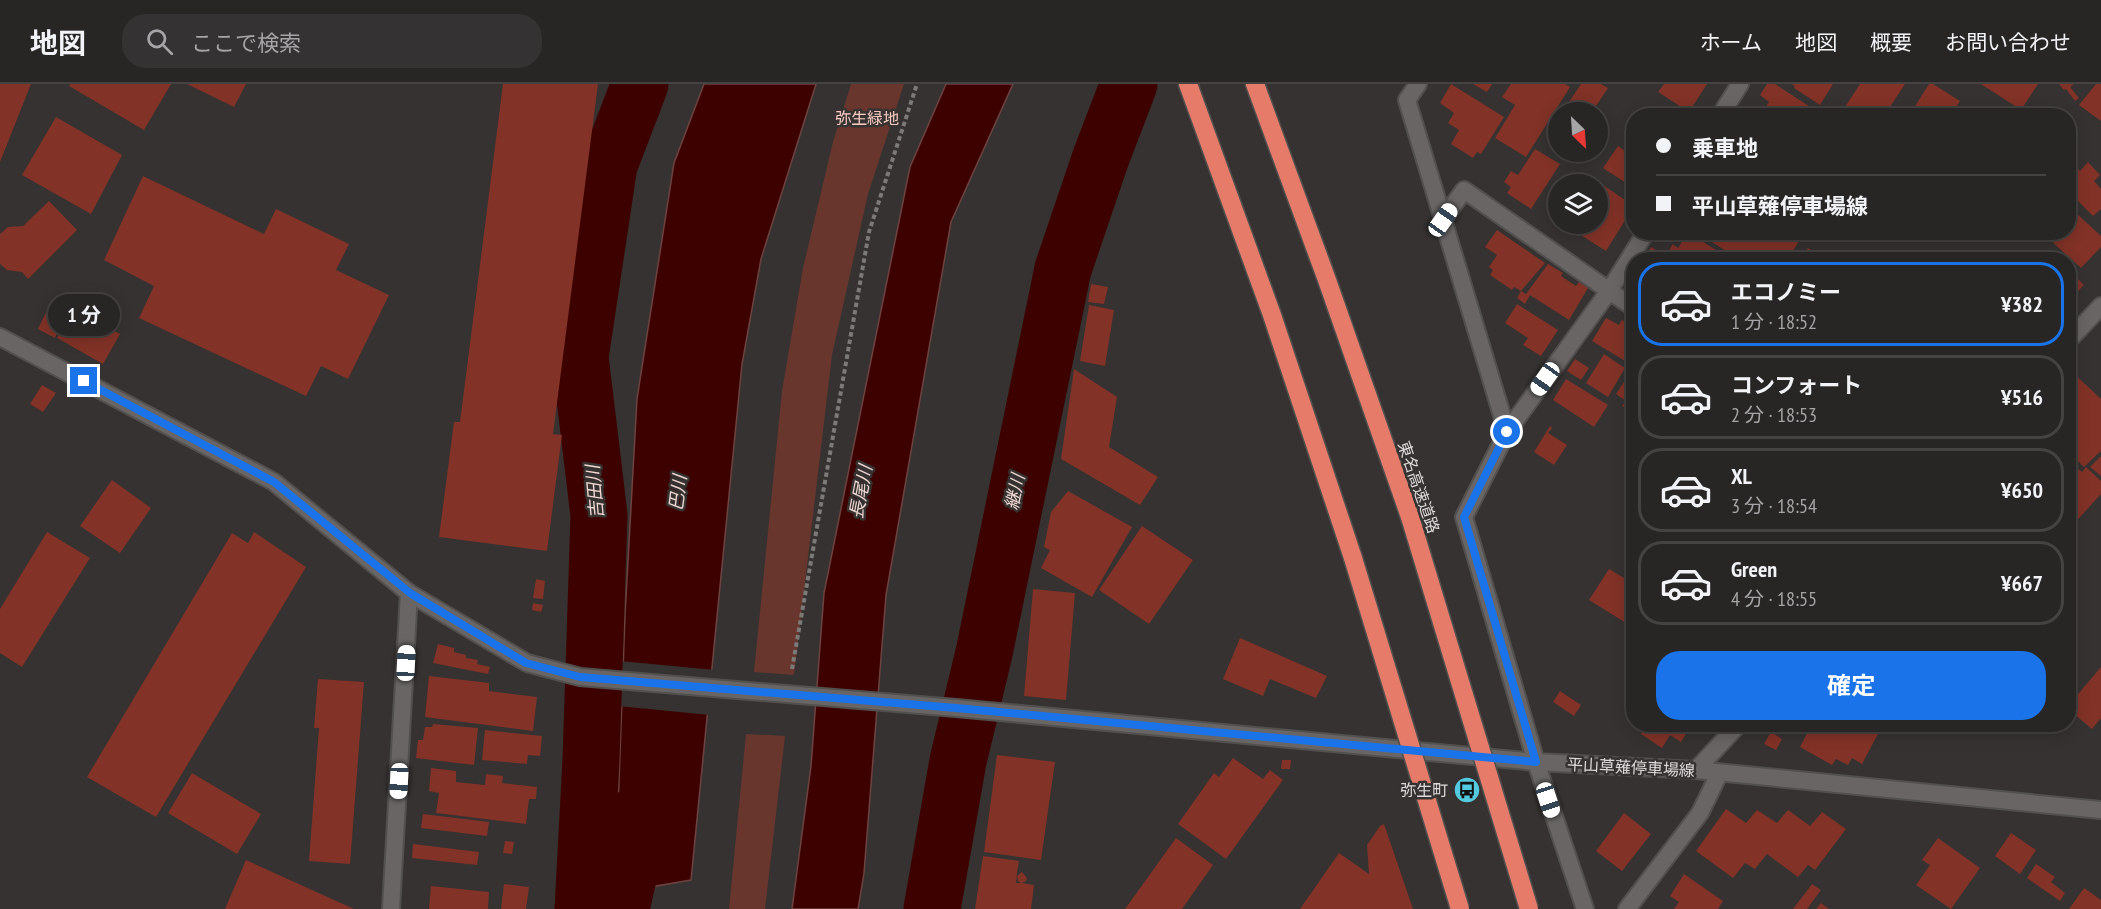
<!DOCTYPE html>
<html lang="ja">
<head>
<meta charset="utf-8">
<style>
	body { margin:0; font-family:"PT Sans Narrow","Noto Sans JP",sans-serif; background:#343232; color:#f1f3f6; height:100vh; display:flex; flex-direction:column; font-size:22px; white-space:nowrap }
	* { box-sizing:border-box; margin:0 }
	p { font-size:20px; color:#a5a5a7 }
	.icon { flex:none; width:33px; height:33px; fill:none; stroke:currentColor; stroke-width:2; stroke-linecap:round; stroke-linejoin:round }
	.map { position:relative; flex:1; overflow:hidden }
	.panel { position:absolute; left:1626px; top:168px; width:450px; height:480px; display:flex; flex-direction:column; background:#282625; border-radius:24px; box-shadow:0 3px 15px #0003,0 0 0 2px #444342 }
	.panel>* { flex:none }
	.banner { position:absolute; left:1626px; top:24px; width:450px; height:132px; border-radius:24px; box-shadow:0 3px 15px #0003,0 0 0 2px #444342; display:grid; align-content:center; height:132px; padding:0 30px; background:#282625 }
	.needle { width:39px; rotate:155deg }
	.tools { position:absolute; left:1548px; top:18px; display:grid; gap:12px }
	.tools a { display:grid; place-items:center; width:60px; height:60px; border-radius:50%; background:#282625; box-shadow:0 3px 15px #0003,0 0 0 2px #444342; font-size:30px }
	.end { position:absolute; width:27px; height:27px; margin:-14px; border:8px solid #1a73e8; background:#fff; box-shadow:0 0 0 3px #fff }
	.from { border-radius:50% }
	.bubble { position:absolute; height:42px; border-radius:21px; background:#282625; box-shadow:0 3px 15px #0003,0 0 0 2px #444342; font-size:20px; font-weight:700; line-height:42px; text-align:center }
	.car { position:absolute; width:18px; height:36px; margin:-18px -9px; border-radius:8px; box-shadow:0 0 4px 2px #0007; background:linear-gradient(#fff 24%,#345 0 40%,#fff 0 76%,#345 0 86%,#fff 0) }
	.banner b { display:flex; align-items:center; gap:21px; height:57px; font-size:22px }
	.banner b+b { border-top:2px solid #444342 }
	.banner i { width:15px; height:15px; background:#f1f3f6 }
	ul { padding:10px 0 0; list-style:none }
	li { display:flex; align-items:center; gap:18px; height:84px; margin:0 12px 9px; padding:0 18px; border:3px solid #444342; border-radius:24px }
	li div { flex:1 }
	li b { display:block; font-size:22px }
	li em { font-style:normal; font-weight:700 }
	li.active { border-color:#1a73e8 }
	li>.icon { width:54px; height:54px; stroke-width:1.5 }
	.cta { display:flex; gap:12px; margin-top:auto; padding:12px 30px }
	.cta a { flex:1; height:69px; border-radius:24px; background:#1a73e8; color:#fff; font-size:24px; font-weight:700; line-height:69px; text-align:center }
	header { display:flex; align-items:center; gap:36px; box-sizing:border-box; height:84px; padding:0 30px; background:#282625; border-bottom:2px solid #444342 }
	header strong { font-size:28px }
	nav { display:flex; gap:33px; margin-inline-start:auto; font-size:21px }
	.search { width:420px; height:54px; background:#343232; display:flex; align-items:center; gap:15px; box-sizing:border-box; padding:0 21px; border-radius:24px; color:#a5a5a7; font-size:22px }
	.map>svg:first-child { display:block }
	.green { fill:#69362e }
	.water { fill:#3d0200; stroke:#6d4341; stroke-width:1.5 }
	.pier { fill:#353231 }
	.lines { fill:none; stroke-linecap:round; stroke-linejoin:round }
	.river { stroke:#3d0200; stroke-width:57 }
	.building { fill:#823227 }
	.minor-casing { stroke:#52504f; stroke-width:20 }
	.secondary-casing { stroke:#52504f; stroke-width:20 }
	.motorway-casing { stroke:#52504f; stroke-width:21 }
	.path { stroke:#7c7a79; stroke-width:4; stroke-dasharray:4.5 3; stroke-linecap:butt }
	.minor { stroke:#696565; stroke-width:16 }
	.secondary { stroke:#696565; stroke-width:16 }
	.motorway { stroke:#e77b6a; stroke-width:18 }
	.motorway-bridge-casing { stroke:#52504f; stroke-width:21; stroke-linecap:butt }
	.motorway-bridge { stroke:#e77b6a; stroke-width:18 }
	.route { stroke:#1a73e8; stroke-width:8 }
	.labels { text-anchor:middle; stroke-width:5; stroke-linejoin:round; paint-order:stroke }
	.park-label { font-size:16px; fill:#fbcbc2; stroke:#353231 }
	.street-label { font-size:16px; fill:#dcdada; stroke:#353231 }
	.poi-label { font-size:16px; fill:#dcdada; stroke:#353231; text-anchor:end }
	.water-label { font-size:18px; font-style:italic; fill:#f1d8d3; stroke:#353231 }
</style>
</head>
<body>
<header>
<strong>地図</strong>
<div class="search"><svg class="icon" aria-label="search" viewBox="0 0 24 24"><circle cx="10" cy="10" r="6"/><path d="M15 15l6 6"/></svg>ここで検索</div>
<nav><a>ホーム</a><a>地図</a><a>概要</a><a>お問い合わせ</a></nav>
</header>
<div class="map">
<svg width="2101" height="825" viewBox="0 0 2101 825">
	<rect width="100%" height="100%" fill="#353231"/>
	<!-- green -->
	<path class="green" d="M 851,0 L 904,0 L 868,110 L 832,271 L 794,591 L 754,588 L 782,307 L 803,184 L 833,58 Z
		M 746,650 L 785,652 L 765,825 L 729,825 Z"/>
	<!-- water -->
	<path class="water" d="M 704,0 L 816,0 L 761,175 L 742,280 L 691,796 L 615,809 L 625,531 L 637,315 L 674,79 Z
		M 946,0 L 1013,0 L 951,138 L 886,511 L 864,789 L 858,825 L 792,825 L 811,682 L 824,509 L 910,83 Z"/>
	<!-- pier -->
	<path class="pier" d="M 620,577 L 715,586 L 710,631 L 618,622 Z"/>
	<g class="lines">
		<!-- river -->
		<path class="river" d="M 583,825 L 591,676 L 599,431 L 580,273 L 609,81 L 640,0
			M 621,825 L 634,767 L 638,729
			M 932,825 L 958,677 L 984,569 L 1063,185 L 1101,73 L 1129,0"/>
	</g>
	<!-- building -->
	<path class="building" d="M 0,0 L 31,0 L 0,78 Z
		M 70,0 L 171,0 L 144,46 L 69,2 Z
		M 187,0 L 246,0 L 234,23 Z
		M 503,0 L 598,0 L 553,350 L 562,351 L 547,467 L 439,453 L 454,338 L 460,338 Z
		M 1451,0 L 1504,33 L 1481,70 L 1477,68 L 1473,74 L 1451,60 L 1459,46 L 1448,39 L 1454,29 L 1440,19 Z
		M 1473,0 L 1492,0 L 1487,8 Z
		M 1511,0 L 1565,0 L 1570,3 L 1526,73 L 1495,54 L 1515,21 L 1502,13 Z
		M 1581,0 L 1601,0 L 1608,4 L 1592,28 L 1579,28 L 1567,21 Z
		M 1664,0 L 1707,0 L 1689,28 L 1658,8 Z
		M 1767,0 L 1775,0 L 1812,24 L 1807,32 L 1760,32 L 1769,18 L 1760,11 Z
		M 1791,0 L 1833,0 L 1820,21 L 1794,4 L 1795,2 Z
		M 1860,0 L 1905,0 L 1884,32 L 1839,32 Z
		M 1929,0 L 1933,0 L 1960,17 L 1951,32 L 1909,32 Z
		M 1981,0 L 2038,0 L 2021,26 Z
		M 2059,0 L 2074,0 L 2070,3 L 2079,14 L 2075,17 L 2066,5 L 2064,6 Z
		M 2096,0 L 2101,0 L 2101,37 L 2079,21 Z
		M 56,33 L 122,71 L 91,130 L 22,91 Z
		M 1558,36 L 1558,54 L 1551,49 Z
		M 1618,62 L 1634,73 L 1634,104 L 1603,84 Z
		M 1535,65 L 1560,80 L 1531,125 L 1507,109 L 1511,103 L 1504,98 L 1511,87 L 1518,91 Z
		M 2088,78 L 2100,91 L 2094,97 L 2101,105 L 2101,125 L 2093,132 L 2068,107 L 2068,91 L 2076,83 L 2080,87 Z
		M 143,92 L 264,150 L 276,125 L 349,160 L 336,186 L 389,211 L 348,295 L 321,282 L 306,312 L 139,234 L 154,202 L 104,176 Z
		M 1600,99 L 1634,122 L 1606,167 L 1570,144 L 1573,140 L 1598,140 L 1598,103 Z
		M 49,117 L 77,146 L 28,195 L 22,188 L 7,186 L 0,180 L 0,150 L 8,143 L 23,142 Z
		M 2074,127 L 2101,152 L 2101,163 L 2081,184 L 2048,154 L 2053,148 L 2068,148 L 2068,133 Z
		M 1497,146 L 1545,179 L 1521,207 L 1526,210 L 1548,180 L 1563,189 L 1561,192 L 1576,202 L 1579,198 L 1588,204 L 1569,236 L 1530,211 L 1525,220 L 1517,214 L 1521,207 L 1514,203 L 1512,206 L 1490,191 L 1493,186 L 1489,183 L 1497,171 L 1485,163 Z
		M 1688,148 L 1719,168 L 1714,176 L 1663,176 L 1673,160 L 1678,164 Z
		M 1718,148 L 1805,148 L 1787,176 L 1740,176 L 1712,158 Z
		M 1651,163 L 1659,168 L 1654,176 L 1647,176 L 1648,173 L 1646,172 Z
		M 1808,164 L 1823,173 L 1825,170 L 1834,176 L 1801,176 Z
		M 2068,185 L 2084,201 L 2068,217 Z
		M 1091,200 L 1108,203 L 1104,220 L 1088,218 Z
		M 51,218 L 68,227 L 55,254 L 38,245 Z
		M 1517,220 L 1558,246 L 1541,272 L 1523,261 L 1528,254 L 1505,239 Z
		M 1089,221 L 1114,226 L 1105,282 L 1080,277 Z
		M 73,224 L 120,250 L 103,280 L 57,254 Z
		M 1606,234 L 1619,241 L 1622,236 L 1634,243 L 1634,274 L 1630,280 L 1592,257 Z
		M 1604,270 L 1625,284 L 1608,313 L 1586,299 Z
		M 1575,275 L 1589,284 L 1581,296 L 1567,287 Z
		M 1634,283 L 1634,329 L 1622,322 L 1626,317 L 1616,310 Z
		M 2068,284 L 2101,315 L 2101,367 L 2084,383 L 2068,368 Z
		M 1074,285 L 1117,313 L 1109,363 L 1158,393 L 1140,421 L 1061,375 Z
		M 1566,295 L 1608,321 L 1594,343 L 1553,316 Z
		M 42,301 L 56,309 L 43,328 L 30,320 Z
		M 1550,342 L 1552,344 L 1548,349 L 1567,361 L 1554,381 L 1534,368 Z
		M 2101,372 L 2101,392 L 2090,383 Z
		M 2076,383 L 2082,388 L 2086,383 L 2101,397 L 2101,410 L 2071,443 L 2068,441 L 2068,391 Z
		M 112,396 L 151,424 L 120,469 L 80,442 Z
		M 1068,407 L 1132,443 L 1092,513 L 1041,484 L 1050,466 L 1044,463 L 1051,428 Z
		M 1142,442 L 1193,476 L 1149,540 L 1099,506 Z
		M 47,448 L 90,474 L 22,583 L 0,569 L 0,525 Z
		M 254,448 L 306,483 L 156,733 L 87,693 L 232,449 L 248,459 Z
		M 1634,465 L 1634,486 L 1624,480 Z
		M 1609,485 L 1634,500 L 1634,544 L 1589,516 Z
		M 536,495 L 545,497 L 543,515 L 533,514 Z
		M 1033,505 L 1075,509 L 1066,616 L 1024,612 Z
		M 533,519 L 543,521 L 541,528 L 532,526 Z
		M 1240,554 L 1327,592 L 1316,614 L 1270,595 L 1263,612 L 1223,595 Z
		M 438,560 L 454,564 L 454,568 L 466,571 L 466,574 L 478,576 L 477,580 L 490,583 L 488,590 L 433,579 Z
		M 2101,583 L 2101,634 L 2092,645 L 2068,625 L 2068,622 Z
		M 429,592 L 489,599 L 489,607 L 537,613 L 533,647 L 425,633 Z
		M 318,595 L 364,598 L 350,780 L 309,777 L 319,644 L 314,644 Z
		M 1560,607 L 1581,621 L 1574,632 L 1553,618 Z
		M 433,640 L 478,644 L 474,681 L 416,674 L 418,656 L 423,656 L 425,643 L 432,643 Z
		M 1647,640 L 1707,640 L 1701,650 L 1690,643 L 1681,658 L 1670,651 L 1662,664 L 1641,650 Z
		M 1812,640 L 1864,640 L 1879,648 L 1862,680 L 1852,674 L 1848,681 L 1836,675 L 1832,681 L 1800,663 Z
		M 485,646 L 542,652 L 540,672 L 528,671 L 527,680 L 482,676 Z
		M 1771,648 L 1782,655 L 1776,666 L 1764,660 Z
		M 997,671 L 1055,678 L 1041,776 L 984,768 Z
		M 1233,674 L 1263,695 L 1270,686 L 1283,696 L 1226,775 L 1178,740 L 1214,689 L 1219,693 Z
		M 1282,676 L 1291,676 L 1290,685 L 1281,685 Z
		M 431,684 L 456,687 L 456,698 L 485,701 L 486,690 L 503,692 L 502,699 L 537,703 L 536,715 L 529,715 L 526,740 L 436,729 L 439,709 L 429,707 Z
		M 192,689 L 261,730 L 237,770 L 168,729 Z
		M 1726,725 L 1746,739 L 1757,726 L 1777,739 L 1788,726 L 1810,742 L 1822,728 L 1846,745 L 1815,786 L 1808,781 L 1798,793 L 1767,770 L 1755,785 L 1745,779 L 1733,794 L 1696,767 Z
		M 1624,729 L 1651,750 L 1622,787 L 1596,767 Z
		M 423,730 L 489,738 L 487,752 L 421,744 Z
		M 1384,740 L 1413,825 L 1300,825 L 1339,769 L 1369,790 L 1367,761 L 1380,742 Z
		M 2011,749 L 2036,766 L 2020,790 L 1995,772 Z
		M 1176,754 L 1213,781 L 1182,825 L 1125,825 Z
		M 1938,754 L 1980,784 L 1951,825 L 1916,801 L 1930,781 L 1922,776 Z
		M 505,757 L 514,758 L 512,770 L 503,769 Z
		M 413,760 L 479,768 L 477,781 L 412,774 Z
		M 983,772 L 1019,777 L 1017,789 L 1016,799 L 1021,799 L 1018,797 L 1017,792 L 1022,788 L 1027,794 L 1026,797 L 1022,799 L 1034,801 L 1031,825 L 975,825 Z
		M 246,776 L 354,825 L 225,825 Z
		M 2036,780 L 2055,793 L 2051,798 L 2065,809 L 2060,817 L 2027,794 Z
		M 1684,790 L 1723,817 L 1718,825 L 1674,825 L 1679,818 L 1670,812 Z
		M 504,800 L 529,803 L 526,825 L 501,825 Z
		M 1812,800 L 1821,806 L 1807,825 L 1793,825 Z
		M 431,802 L 489,808 L 488,825 L 429,825 Z
		M 2084,804 L 2101,816 L 2101,825 L 2069,825 Z
		M 1821,819 L 1829,825 L 1816,825 Z"/>
	<g class="lines">
		<defs>
			<path id="minor" d="M 1418,0 L 1407,16 L 1507,348
				M 1720,32 L 1740,0
				M 1443,136 L 1464,106 L 1634,224
				M 2068,257 L 2101,222
				M 1696,686 L 1739,640
				M 391,825 L 409,509
				M 1585,825 L 1536,678 L 1464,433 L 1507,348 L 1609,207 L 1646,148
				M 1627,825 L 1700,729 L 1719,690"/>
			<path id="secondary" d="M 0,253 L 274,398 L 409,509 L 527,579 L 580,593 L 956,624 L 1536,678 L 1696,686 L 2101,726"/>
			<path id="motorway" d="M 1188,0 L 1272,231 L 1353,474
				M 1255,0 L 1327,196 L 1410,433"/>
		</defs>
		<!-- minor casing -->
		<use href="#minor" class="minor-casing"/>
		<!-- secondary casing -->
		<use href="#secondary" class="secondary-casing"/>
		<!-- motorway casing -->
		<use href="#motorway" class="motorway-casing"/>
		<!-- path -->
		<path class="path" d="M 792,585 L 869,148 L 917,0"/>
		<!-- minor -->
		<use href="#minor" class="minor"/>
		<!-- secondary -->
		<use href="#secondary" class="secondary"/>
		<!-- motorway -->
		<use href="#motorway" class="motorway"/>
		<defs>
			<path id="motorway-bridge" d="M 1410,433 L 1529,825
				M 1353,474 L 1460,825"/>
		</defs>
		<!-- motorway-bridge casing -->
		<use href="#motorway-bridge" class="motorway-bridge-casing"/>
		<!-- motorway-bridge -->
		<use href="#motorway-bridge" class="motorway-bridge"/>
	</g>
	<g class="lines">
		<!-- route -->
		<path class="route" d="M 84,297 L 274,398 L 410,509 L 526,579 L 580,593 L 956,624 L 1536,678 L 1464,433 L 1507,348"/>
	</g>
	<!-- icons -->
	<defs>
		<symbol id="bus-disc" viewBox="-11 -11 22 22"><circle r="9.5" fill="#54cade" stroke="#353231"/><path d="M-5-6H5V4H4V6H2V4H-2V6H-4V4H-5ZM-3.5-4V0h7V-4ZM-3.5 1.2v1.5H-2V1.2ZM2 1.2v1.5H3.5V1.2Z" fill="#111"/></symbol>
	</defs>
	<g fill-rule="evenodd">
		<use href="#bus-disc" x="1452" y="691" width="30" height="30"/>
	</g>
	<g class="labels">
		<!-- park labels -->
		<g class="park-label">
			<text x="867" y="40">弥生緑地</text>
		</g>
		<!-- street labels -->
		<g class="street-label">
			<text transform="translate(1419 403) rotate(71)" y="6">東名高速道路</text>
			<text transform="translate(1631 683) rotate(3)" y="6">平山草薙停車場線</text>
		</g>
		<!-- poi labels -->
		<g class="poi-label">
			<text x="1448" y="712">弥生町</text>
		</g>
		<!-- water labels -->
		<g class="water-label">
			<text transform="translate(595 408) rotate(-95)" y="6">吉田川</text>
			<text transform="translate(861 408) rotate(-79)" y="6">長尾川</text>
			<text transform="translate(1015 408) rotate(-78)" y="6">継川</text>
			<text transform="translate(678 409) rotate(-83)" y="6">巴川</text>
		</g>
	</g>
</svg>
<div class="tools">
<a><svg class="needle" viewBox="-14 -14 28 28"><path d="M0-13l5 13h-10z" fill="#e53935"/><path d="M0 13l5-13h-10z" fill="#a5a5a7"/></svg></a>
<a><svg class="icon" aria-label="layers" viewBox="0 0 24 24"><path d="M12 4l9 5-9 5-9-5zM3 14l9 5 9-5"/></svg></a>
</div>
<i class="end from" style="left:1507px;top:348px"></i>
<i class="end" style="left:84px;top:297px"></i>
<div class="bubble" style="left:48px;top:210px;width:72px">1 分</div>
<i class="car" style="left:1443px;top:136px;rotate:35deg"></i>
<i class="car" style="left:1545px;top:295px;rotate:215deg"></i>
<i class="car" style="left:406px;top:579px;rotate:3deg"></i>
<i class="car" style="left:399px;top:697px;rotate:183deg"></i>
<i class="car" style="left:1548px;top:716px;rotate:162deg"></i>
<div class="banner">
<b><i class="from"></i>乗車地</b>
<b><i></i>平山草薙停車場線</b>
</div>
<section class="panel">
<ul>
<li class="active"><svg class="icon" aria-label="car" viewBox="0 0 24 24"><path d="M5 17H2v-5l4-1 3-4h7l3 4 3 1v5h-3M9 17h6M6 11h13"/><circle cx="7" cy="17" r="2"/><circle cx="17" cy="17" r="2"/></svg><div><b>エコノミー</b><p>1 分 · 18:52</p></div><em>¥382</em></li>
<li><svg class="icon" aria-label="car" viewBox="0 0 24 24"><path d="M5 17H2v-5l4-1 3-4h7l3 4 3 1v5h-3M9 17h6M6 11h13"/><circle cx="7" cy="17" r="2"/><circle cx="17" cy="17" r="2"/></svg><div><b>コンフォート</b><p>2 分 · 18:53</p></div><em>¥516</em></li>
<li><svg class="icon" aria-label="car" viewBox="0 0 24 24"><path d="M5 17H2v-5l4-1 3-4h7l3 4 3 1v5h-3M9 17h6M6 11h13"/><circle cx="7" cy="17" r="2"/><circle cx="17" cy="17" r="2"/></svg><div><b>XL</b><p>3 分 · 18:54</p></div><em>¥650</em></li>
<li><svg class="icon" aria-label="car" viewBox="0 0 24 24"><path d="M5 17H2v-5l4-1 3-4h7l3 4 3 1v5h-3M9 17h6M6 11h13"/><circle cx="7" cy="17" r="2"/><circle cx="17" cy="17" r="2"/></svg><div><b>Green</b><p>4 分 · 18:55</p></div><em>¥667</em></li>
</ul>
<div class="cta"><a>確定</a></div>
</section>
</div>
</body>
</html>
